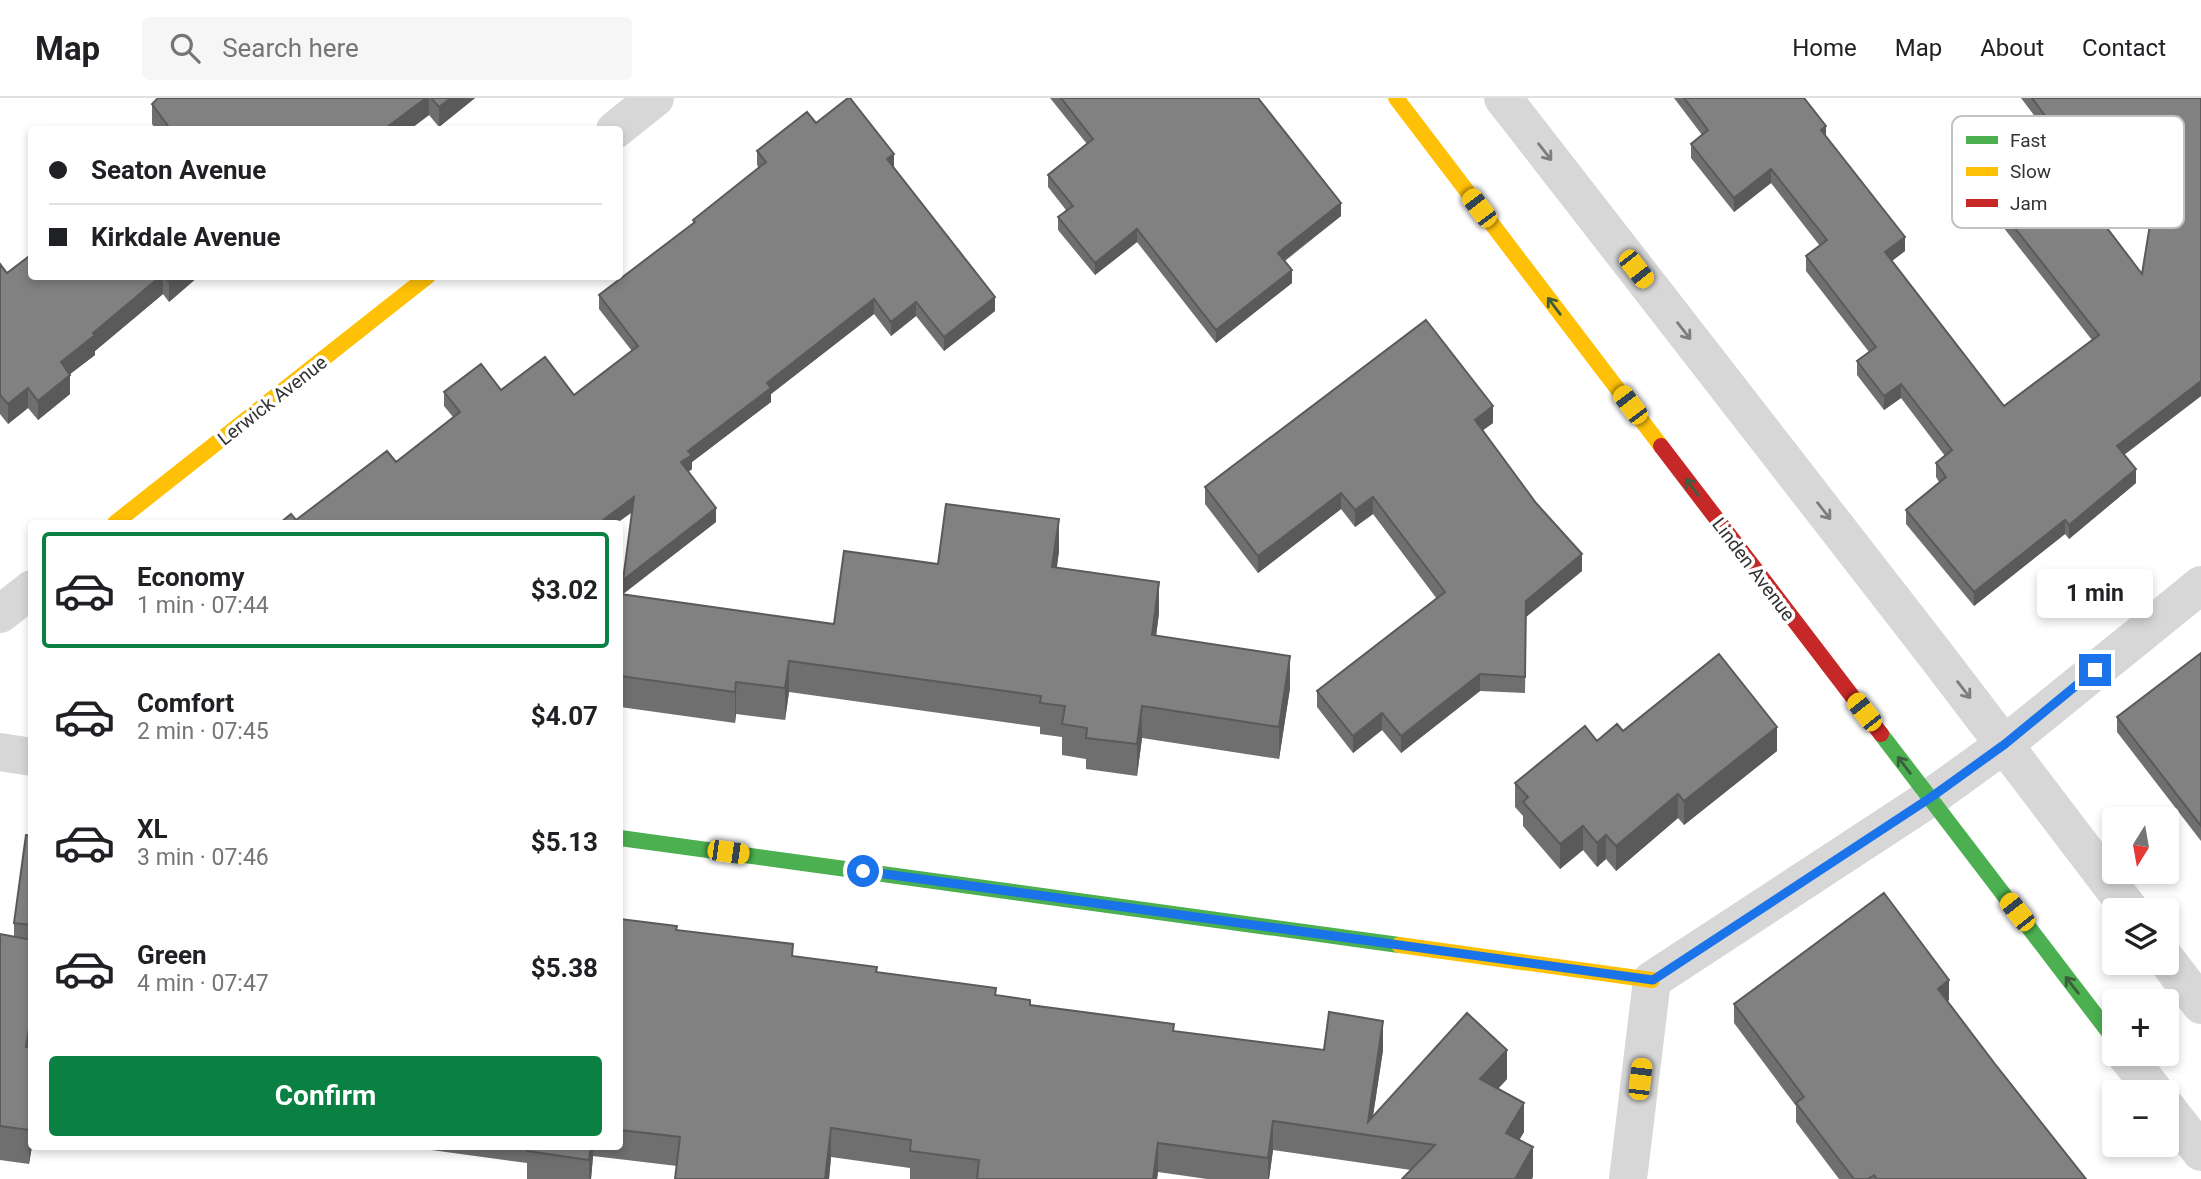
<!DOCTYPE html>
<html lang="en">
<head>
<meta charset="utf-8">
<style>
	body { margin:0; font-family:Roboto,sans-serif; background:#f6f6f6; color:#202124; height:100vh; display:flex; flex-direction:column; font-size:26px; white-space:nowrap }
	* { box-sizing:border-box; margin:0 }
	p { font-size:23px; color:#757577 }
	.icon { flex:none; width:38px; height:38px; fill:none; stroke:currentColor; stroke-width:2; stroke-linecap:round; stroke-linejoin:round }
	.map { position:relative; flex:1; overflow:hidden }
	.side { position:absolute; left:28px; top:422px; width:595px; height:630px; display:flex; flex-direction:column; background:#fff; border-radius:7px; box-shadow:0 4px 10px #0003 }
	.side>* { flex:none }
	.banner { position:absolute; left:28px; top:28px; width:595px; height:154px; border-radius:7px; box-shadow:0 4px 10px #0003; display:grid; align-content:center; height:154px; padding:0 21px; background:#fff }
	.needle { width:46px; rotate:191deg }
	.buttons { position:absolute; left:2102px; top:709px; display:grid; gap:14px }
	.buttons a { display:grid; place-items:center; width:77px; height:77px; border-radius:7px; background:#fff; box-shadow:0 4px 10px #0003; font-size:35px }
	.end { position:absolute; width:32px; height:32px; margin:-16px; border:9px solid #1a73e8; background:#fff; box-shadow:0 0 0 4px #fff }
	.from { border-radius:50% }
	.bubble { position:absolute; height:49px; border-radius:7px; background:#fff; box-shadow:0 4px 10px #0003; font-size:23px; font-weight:700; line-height:49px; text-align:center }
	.car { position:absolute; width:21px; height:42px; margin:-21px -10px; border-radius:9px; box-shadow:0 0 5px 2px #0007; background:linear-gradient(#f5c518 24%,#345 0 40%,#f5c518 0 76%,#345 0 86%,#f5c518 0) }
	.banner b { display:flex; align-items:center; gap:24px; height:66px; font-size:26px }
	.banner b+b { border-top:2px solid #e0e0e0 }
	.banner i { width:18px; height:18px; background:#202124 }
	ul { padding:12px 0 0; list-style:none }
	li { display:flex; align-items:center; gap:21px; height:116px; margin:0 14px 10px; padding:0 7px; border:4px solid transparent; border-radius:7px }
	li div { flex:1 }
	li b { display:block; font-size:26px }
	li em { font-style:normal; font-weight:700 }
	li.current { border-color:#0b8043 }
	li>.icon { width:63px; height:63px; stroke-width:1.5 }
	.action { display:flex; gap:14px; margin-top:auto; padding:14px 21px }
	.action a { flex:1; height:80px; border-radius:7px; background:#0b8043; color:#fff; font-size:28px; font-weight:700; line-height:80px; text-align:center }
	header { display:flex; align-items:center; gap:42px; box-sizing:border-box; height:98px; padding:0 35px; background:#fff; border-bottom:2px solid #e0e0e0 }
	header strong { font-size:33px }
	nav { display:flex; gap:38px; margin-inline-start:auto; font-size:24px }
	.search { width:490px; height:63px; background:#f6f6f6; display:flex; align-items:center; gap:18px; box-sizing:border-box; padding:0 24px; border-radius:7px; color:#757577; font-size:26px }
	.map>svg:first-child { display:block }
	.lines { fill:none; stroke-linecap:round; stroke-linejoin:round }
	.street { stroke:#d7d7d7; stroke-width:38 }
	.fast { stroke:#4caf50; stroke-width:16 }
	.slow { stroke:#ffc107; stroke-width:16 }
	.jam { stroke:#c62828; stroke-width:16 }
	.wall { fill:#6f6f6f }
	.shaded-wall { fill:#5a5a5a }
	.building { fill:#818181; stroke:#5a5a5a; stroke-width:2 }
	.oneway { stroke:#7d7d7d }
	.oneway2 { stroke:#3c5e3d }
	.route { stroke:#1a73e8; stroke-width:9 }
	.labels { text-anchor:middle; stroke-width:7; stroke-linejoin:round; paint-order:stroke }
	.street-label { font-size:19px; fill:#333; stroke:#fff }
	.key { fill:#fff; stroke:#c2c2c2; stroke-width:2 }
	.key-label { font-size:19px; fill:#333 }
</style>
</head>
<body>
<header>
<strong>Map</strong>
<div class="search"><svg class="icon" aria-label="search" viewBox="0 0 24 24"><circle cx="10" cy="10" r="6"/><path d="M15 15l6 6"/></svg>Search here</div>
<nav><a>Home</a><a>Map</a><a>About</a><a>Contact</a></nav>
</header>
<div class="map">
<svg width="2201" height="1081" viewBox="0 0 2201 1081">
	<rect width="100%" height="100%" fill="#fff"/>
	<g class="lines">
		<!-- street -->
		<path class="street" d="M 1503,0 L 1935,556 L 2130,812
			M 615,32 L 655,0
			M 0,516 L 32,491
			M 0,654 L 32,659
			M 2166,861 L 2201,907
			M 2125,956 L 2155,994
			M 2166,1009 L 2201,1054
			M 1628,1081 L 1652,882 L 1930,700 L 2005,646 L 2201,487"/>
		<!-- fast -->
		<path class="fast" d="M 1881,636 L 2114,941
			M 620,740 L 1399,847"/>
		<!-- slow -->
		<path class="slow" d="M 1396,0 L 1661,348
			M 115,425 L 428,178
			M 1399,847 L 1652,882"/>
		<!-- jam -->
		<path class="jam" d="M 1661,348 L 1881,636"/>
	</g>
	<!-- wall -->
	<path class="wall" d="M 158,0 L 475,0 L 439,29 L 429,17 L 409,32 L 156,32 L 152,26 L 152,6 Z
		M 1050,0 L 1258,0 L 1341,118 L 1285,163 L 1292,185 L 1216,245 L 1137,144 L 1095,177 L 1058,132 L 1058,119 L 1066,112 L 1048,89 L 1048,77 L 1087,46 Z
		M 1674,0 L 1804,0 L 1826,38 L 1905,153 L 1892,163 L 2004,308 L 2092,242 L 2003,129 L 2003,115 L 2142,176 L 2161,54 L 2051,40 L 2021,0 L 2201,0 L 2201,298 L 2124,357 L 2136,385 L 2069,441 L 2065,436 L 1974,508 L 1906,426 L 1906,412 L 1939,384 L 1936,379 L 1936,365 L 1945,358 L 1901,300 L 1884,312 L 1857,277 L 1857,263 L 1869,254 L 1806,173 L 1806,158 L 1820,148 L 1771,85 L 1734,114 L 1691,60 L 1691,46 L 1702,37 Z
		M 816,25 L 894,70 L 995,213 L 944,253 L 916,218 L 891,238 L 874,216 L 771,296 L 771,304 L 692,364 L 692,371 L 688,374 L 716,424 L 623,496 L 632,414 L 296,422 L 396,364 L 453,319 L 444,308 L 444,294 L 501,292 L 574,297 L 632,253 L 599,211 L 599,197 L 693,126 L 693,122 L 759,70 L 757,67 L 757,53 Z
		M 0,166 L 7,175 L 32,178 L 199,178 L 169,204 L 163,196 L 95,253 L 95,257 L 70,276 L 70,296 L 38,322 L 28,310 L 8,326 L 0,316 Z
		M 1493,325 L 1483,332 L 1582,473 L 1526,519 L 1525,595 L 1480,593 L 1401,655 L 1382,632 L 1353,655 L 1317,609 L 1317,593 L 1437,501 L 1373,416 L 1355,429 L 1341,411 L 1258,475 L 1205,406 L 1205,389 Z
		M 1059,453 L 1057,469 L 1159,515 L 1156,538 L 1290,590 L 1279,661 L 1142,640 L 1137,678 L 1086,671 L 1086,661 L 1062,657 L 1062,639 L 1040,636 L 1040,629 L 789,594 L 785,622 L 736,616 L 735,625 L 620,609 L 620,496 L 834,526 L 938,466 Z
		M 2201,555 L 2201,743 L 2117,634 L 2117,619 Z
		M 1623,633 L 1777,653 L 1684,727 L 1678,720 L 1616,773 L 1606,761 L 1597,769 L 1583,752 L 1560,771 L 1523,728 L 1523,718 L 1515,709 L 1515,685 L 1597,643 Z
		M 32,738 L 31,950 L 32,1048 L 29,1066 L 0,1062 L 0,836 L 14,839 L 14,825 Z
		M 620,821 L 793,858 L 996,897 L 1030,907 L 1174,933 L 1324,952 L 1383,952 L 1373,1018 L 1507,981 L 1498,991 L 1524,1034 L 1519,1042 L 1533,1078 L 1532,1081 L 1402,1081 L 1411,1072 L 1273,1052 L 1269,1081 L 1207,1081 L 1158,1074 L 1157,1081 L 910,1081 L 910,1070 L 831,1059 L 829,1081 L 675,1081 L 677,1068 L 593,1058 L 591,1081 L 527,1081 L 527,1065 L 402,1048 L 620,1048 Z
		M 1949,902 L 1948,903 L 1995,966 L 2086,1081 L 1839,1081 L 1796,1024 L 1796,1008 L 1734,925 L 1734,906 Z"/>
	<!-- shaded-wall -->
	<path class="shaded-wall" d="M 426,0 L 429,0 L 429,17 L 409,32 L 383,32 Z
		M 451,0 L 475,0 L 439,29 L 439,9 Z
		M 1826,28 L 1826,42 L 1821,32 Z
		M 894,56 L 894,70 L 887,61 Z
		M 1771,71 L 1771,85 L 1734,114 L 1734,100 Z
		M 1341,105 L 1341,118 L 1278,167 L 1278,155 Z
		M 1137,131 L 1137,144 L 1095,177 L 1095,165 Z
		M 1905,139 L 1905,153 L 1885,168 L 1885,154 Z
		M 1292,172 L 1292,185 L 1216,245 L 1216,232 Z
		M 161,178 L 163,178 L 163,196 L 95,253 L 95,257 L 61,283 L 61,264 L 93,235 Z
		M 176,178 L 199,178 L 169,204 L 169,184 Z
		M 995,199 L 995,213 L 944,253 L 944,239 Z
		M 874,201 L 874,216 L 771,296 L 771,304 L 692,364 L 692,371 L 681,379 L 681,364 L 688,353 L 767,285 Z
		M 916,204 L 916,218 L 891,238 L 891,224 Z
		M 70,277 L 70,296 L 38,322 L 38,303 Z
		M 2201,283 L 2201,298 L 2117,362 L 2117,348 Z
		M 1901,286 L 1901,300 L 1884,312 L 1884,298 Z
		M 28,290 L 28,310 L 8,326 L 8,306 Z
		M 1493,308 L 1493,325 L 1475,338 L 1475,322 Z
		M 2136,371 L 2136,385 L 2069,441 L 2069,427 Z
		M 1341,395 L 1341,411 L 1258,475 L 1258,458 Z
		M 634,399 L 634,413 L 617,425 L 599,425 Z
		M 1373,399 L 1373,416 L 1355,429 L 1355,412 Z
		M 716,410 L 716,424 L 623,496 L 623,482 Z
		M 1059,421 L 1059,453 L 1052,500 L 1052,469 Z
		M 2065,422 L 2065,436 L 1974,508 L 1974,494 Z
		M 1582,456 L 1582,473 L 1526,519 L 1525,595 L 1526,503 Z
		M 1159,484 L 1159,515 L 1152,569 L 1152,537 Z
		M 1290,558 L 1290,590 L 1279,661 L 1279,629 Z
		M 789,563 L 789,594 L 785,622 L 785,590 Z
		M 1480,576 L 1480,593 L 1401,655 L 1401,638 Z
		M 736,584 L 736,616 L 735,625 L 735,594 Z
		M 1142,608 L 1142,640 L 1137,678 L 1137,646 Z
		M 1382,615 L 1382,632 L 1353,655 L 1353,638 Z
		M 1777,629 L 1777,653 L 1684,727 L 1684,703 Z
		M 1678,696 L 1678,720 L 1616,773 L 1616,748 Z
		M 1583,728 L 1583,752 L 1560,771 L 1560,746 Z
		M 1606,737 L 1606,761 L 1597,769 L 1597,745 Z
		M 1949,882 L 1949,902 L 1938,910 L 1938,891 Z
		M 32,910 L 32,944 L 26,983 L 26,949 Z
		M 1383,923 L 1383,952 L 1370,1037 L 1368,1024 Z
		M 1507,952 L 1507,981 L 1480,1010 L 1480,981 Z
		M 1524,1005 L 1524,1034 L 1506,1064 L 1506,1035 Z
		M 32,1016 L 32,1048 L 29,1066 L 29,1032 Z
		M 1273,1023 L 1273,1052 L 1269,1081 L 1268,1081 L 1268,1060 Z
		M 831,1030 L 831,1059 L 829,1081 L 825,1081 Z
		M 1158,1045 L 1158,1074 L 1157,1081 L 1153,1081 Z
		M 591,1048 L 593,1048 L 593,1058 L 591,1081 L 589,1081 L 589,1062 Z
		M 1533,1049 L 1533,1078 L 1532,1081 L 1515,1081 Z"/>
	<!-- building -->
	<path class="building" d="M 158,0 L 426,0 L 383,32 L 171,32 L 152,6 Z
		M 431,0 L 451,0 L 439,9 Z
		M 848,0 L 850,0 L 894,56 L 887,61 L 995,199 L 944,239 L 916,204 L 891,224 L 874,201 L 767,285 L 771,290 L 688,353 L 692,357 L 681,364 L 716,410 L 623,482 L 634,399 L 599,425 L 280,425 L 291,416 L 296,422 L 387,353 L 396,364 L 460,314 L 444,294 L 481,266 L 501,292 L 545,259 L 574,297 L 638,248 L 599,197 L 695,124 L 693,122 L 766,64 L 757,53 L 807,14 L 816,25 Z
		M 1061,0 L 1258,0 L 1341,105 L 1278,155 L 1292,172 L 1216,232 L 1137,131 L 1095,165 L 1058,119 L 1073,108 L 1048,77 L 1093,41 Z
		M 1684,0 L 1804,0 L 1826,28 L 1821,32 L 1905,139 L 1885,154 L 2004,308 L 2099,237 L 2003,115 L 2062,71 L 2142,176 L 2164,40 L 2051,26 L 2032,0 L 2201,0 L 2201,283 L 2117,348 L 2136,371 L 2069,427 L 2065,422 L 1974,494 L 1906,412 L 1946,379 L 1936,365 L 1952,352 L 1901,286 L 1884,298 L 1857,263 L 1876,249 L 1806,158 L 1827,142 L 1771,71 L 1734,100 L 1691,46 L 1708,32 Z
		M 32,156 L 32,178 L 161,178 L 93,235 L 95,237 L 61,264 L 70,277 L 38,303 L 28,290 L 8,306 L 0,297 L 0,166 L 7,175 Z
		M 164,178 L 176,178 L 169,184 Z
		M 1426,222 L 1493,308 L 1475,322 L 1536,405 L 1582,456 L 1526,503 L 1525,579 L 1480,576 L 1401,638 L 1382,615 L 1353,638 L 1317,593 L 1445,494 L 1373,399 L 1355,412 L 1341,395 L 1258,458 L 1205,389 Z
		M 946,406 L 1059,421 L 1052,469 L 1159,484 L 1152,537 L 1290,558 L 1279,629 L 1142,608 L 1137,646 L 1086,640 L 1087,630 L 1062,626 L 1065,608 L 1040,605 L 1041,598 L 789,563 L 785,590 L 736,584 L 735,594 L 620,578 L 620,496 L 834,526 L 844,453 L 938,466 Z
		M 2201,555 L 2201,728 L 2117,619 Z
		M 1719,556 L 1777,629 L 1684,703 L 1678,696 L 1616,748 L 1606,737 L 1597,745 L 1583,728 L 1560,746 L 1523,704 L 1528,699 L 1515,685 L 1585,628 L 1597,643 L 1617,626 L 1623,633 Z
		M 26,737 L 32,738 L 32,827 L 14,825 Z
		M 1884,795 L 1949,882 L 1938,891 L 1995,966 L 2086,1081 L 1877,1081 L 1874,1077 L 1868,1081 L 1854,1081 L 1796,1005 L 1804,999 L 1734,906 Z
		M 620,821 L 677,828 L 676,832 L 793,846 L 792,858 L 877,869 L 876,874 L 996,890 L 995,897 L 1030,902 L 1030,907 L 1174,926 L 1173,933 L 1324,952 L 1329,914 L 1383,923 L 1368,1024 L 1467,915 L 1507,952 L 1480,981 L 1524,1005 L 1506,1035 L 1533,1049 L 1515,1081 L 1402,1081 L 1435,1047 L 1273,1023 L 1268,1060 L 1158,1045 L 1153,1081 L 977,1081 L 979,1062 L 910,1053 L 911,1042 L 831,1030 L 825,1081 L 675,1081 L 680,1039 L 620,1032 Z
		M 0,836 L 32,842 L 32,910 L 26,949 L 32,950 L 32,1016 L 29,1032 L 0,1028 Z
		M 528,1048 L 591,1048 L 589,1062 L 527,1053 Z"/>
	<!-- one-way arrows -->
	<defs><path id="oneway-shaft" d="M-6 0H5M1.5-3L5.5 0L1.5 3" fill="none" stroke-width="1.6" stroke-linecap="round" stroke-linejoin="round" transform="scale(1.75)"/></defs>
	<g class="oneway">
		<use href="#oneway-shaft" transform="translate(1545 54) rotate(52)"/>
		<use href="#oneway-shaft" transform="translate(1684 233) rotate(52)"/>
		<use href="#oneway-shaft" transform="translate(1824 413) rotate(52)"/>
		<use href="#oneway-shaft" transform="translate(1964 592) rotate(52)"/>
	</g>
	<g class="oneway2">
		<use href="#oneway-shaft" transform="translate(1554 208) rotate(-127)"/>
		<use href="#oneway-shaft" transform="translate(1692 389) rotate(-127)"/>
		<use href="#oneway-shaft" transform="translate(1904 667) rotate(-127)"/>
		<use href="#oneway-shaft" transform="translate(2072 887) rotate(-128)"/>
	</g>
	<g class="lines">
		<!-- route -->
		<path class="route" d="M 863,773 L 1653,882 L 1930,700 L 2005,646 L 2095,572"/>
	</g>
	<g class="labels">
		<!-- street labels -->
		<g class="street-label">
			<text transform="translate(272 302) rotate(-38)" y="7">Lerwick Avenue</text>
			<text transform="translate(1754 471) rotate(53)" y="7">Linden Avenue</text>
		</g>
	</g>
	<!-- legend -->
	<rect x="1952" y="18" width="232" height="112" rx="10" class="key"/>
	<rect x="1966" y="38" width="32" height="8" fill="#4caf50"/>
	<rect x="1966" y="69" width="32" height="9" fill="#ffc107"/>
	<rect x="1966" y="101" width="32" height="8" fill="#c62828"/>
	<g class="key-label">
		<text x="2010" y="49">Fast</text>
		<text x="2010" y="80">Slow</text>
		<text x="2010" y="112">Jam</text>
	</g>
</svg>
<div class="buttons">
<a><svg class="needle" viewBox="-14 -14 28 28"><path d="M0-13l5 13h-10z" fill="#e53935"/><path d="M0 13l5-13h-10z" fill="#757577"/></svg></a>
<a><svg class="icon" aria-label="layers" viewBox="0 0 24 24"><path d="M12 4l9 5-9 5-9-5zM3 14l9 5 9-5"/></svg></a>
<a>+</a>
<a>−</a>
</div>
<i class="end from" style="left:863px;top:773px"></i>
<i class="end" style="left:2095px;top:572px"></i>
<div class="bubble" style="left:2037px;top:471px;width:116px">1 min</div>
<i class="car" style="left:1479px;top:110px;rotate:323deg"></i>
<i class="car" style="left:1636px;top:171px;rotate:142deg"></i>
<i class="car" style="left:1630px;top:307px;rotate:323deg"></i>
<i class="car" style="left:1864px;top:614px;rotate:322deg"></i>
<i class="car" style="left:728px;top:754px;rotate:98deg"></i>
<i class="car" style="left:2017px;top:814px;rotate:322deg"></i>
<i class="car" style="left:1640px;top:981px;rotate:7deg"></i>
<div class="banner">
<b><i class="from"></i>Seaton Avenue</b>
<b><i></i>Kirkdale Avenue</b>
</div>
<section class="side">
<ul>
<li class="current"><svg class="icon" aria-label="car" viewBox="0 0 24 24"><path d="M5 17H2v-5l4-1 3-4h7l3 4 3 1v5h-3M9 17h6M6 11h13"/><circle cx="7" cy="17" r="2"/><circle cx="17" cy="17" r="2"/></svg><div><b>Economy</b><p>1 min · 07:44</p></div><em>$3.02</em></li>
<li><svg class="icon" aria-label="car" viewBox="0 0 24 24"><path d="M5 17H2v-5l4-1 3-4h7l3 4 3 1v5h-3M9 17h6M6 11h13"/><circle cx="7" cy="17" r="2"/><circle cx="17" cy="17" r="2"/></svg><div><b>Comfort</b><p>2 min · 07:45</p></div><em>$4.07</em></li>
<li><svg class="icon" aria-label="car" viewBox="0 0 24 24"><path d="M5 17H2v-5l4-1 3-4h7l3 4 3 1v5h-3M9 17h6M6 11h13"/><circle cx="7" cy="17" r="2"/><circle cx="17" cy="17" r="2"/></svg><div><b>XL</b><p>3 min · 07:46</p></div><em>$5.13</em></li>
<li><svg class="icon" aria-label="car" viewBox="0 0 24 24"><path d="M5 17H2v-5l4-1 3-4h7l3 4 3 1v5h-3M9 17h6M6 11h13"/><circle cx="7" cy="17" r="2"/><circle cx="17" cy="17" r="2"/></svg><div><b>Green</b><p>4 min · 07:47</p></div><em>$5.38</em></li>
</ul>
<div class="action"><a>Confirm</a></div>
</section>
</div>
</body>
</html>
